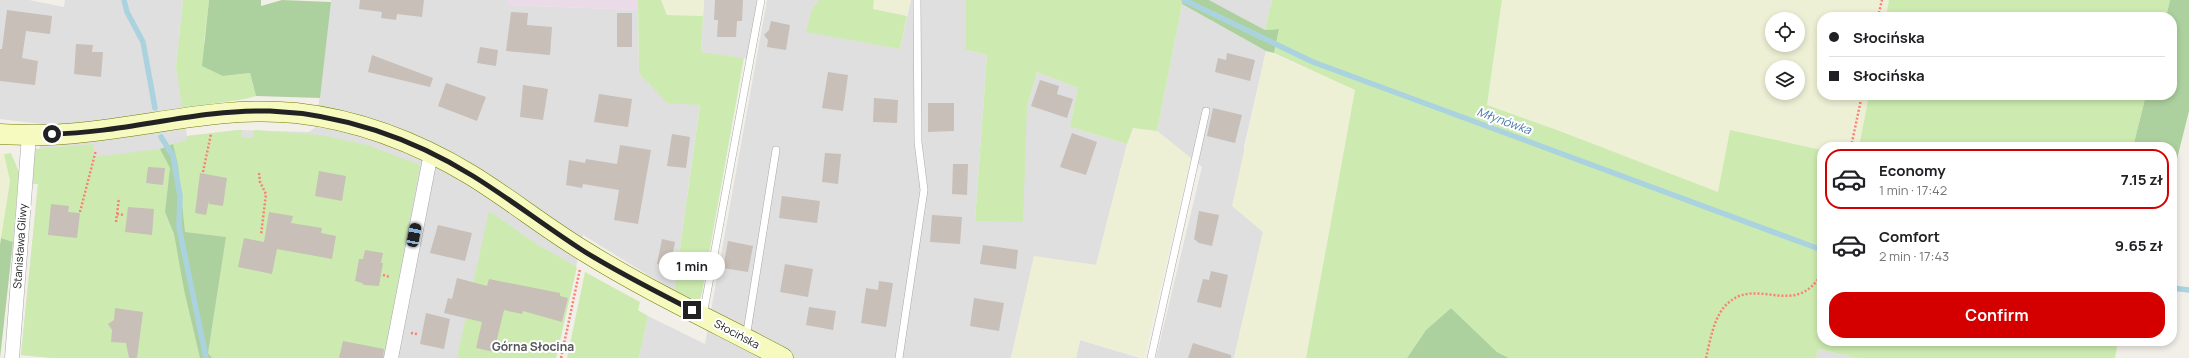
<!DOCTYPE html>
<html lang="en">
<head>
<meta charset="utf-8">
<style>
	body { margin:0; font-family:Manrope,sans-serif; background:#f6f6f6; color:#202124; height:100vh; display:flex; flex-direction:column; font-size:15px; white-space:nowrap }
	* { box-sizing:border-box; margin:0 }
	p { font-size:13px; color:#757577 }
	.icon { flex:none; width:22px; height:22px; fill:none; stroke:currentColor; stroke-width:2; stroke-linecap:round; stroke-linejoin:round }
	.map { position:relative; flex:1; overflow:hidden }
	.details { position:absolute; left:1817px; top:142px; width:360px; height:204px; display:flex; flex-direction:column; background:#fff; border-radius:16px; box-shadow:0 2px 6px #0003 }
	.details>* { flex:none }
	.top-card { position:absolute; left:1817px; top:12px; width:360px; height:88px; border-radius:16px; box-shadow:0 2px 6px #0003; display:grid; align-content:center; height:88px; padding:0 12px; background:#fff }
	.controls { position:absolute; left:1765px; top:12px; display:grid; gap:8px }
	.controls a { display:grid; place-items:center; width:40px; height:40px; border-radius:50%; background:#fff; box-shadow:0 2px 6px #0003; font-size:20px }
	.end { position:absolute; width:18px; height:18px; margin:-9px; border:5px solid #222; background:#fff; box-shadow:0 0 0 2px #fff }
	.from { border-radius:50% }
	.bubble { position:absolute; height:28px; border-radius:14px; background:#fff; box-shadow:0 2px 6px #0003; font-size:13px; font-weight:700; line-height:28px; text-align:center }
	.car { position:absolute; width:12px; height:24px; margin:-12px -6px; border-radius:5px; box-shadow:0 0 3px 1px #0007; background:linear-gradient(#222 24%,#8ab4d8 0 40%,#222 0 76%,#8ab4d8 0 86%,#222 0) }
	.top-card b { display:flex; align-items:center; gap:14px; height:38px; font-size:15px }
	.top-card b+b { border-top:1px solid #e0e0e0 }
	.top-card i { width:10px; height:10px; background:#202124 }
	ul { padding:7px 0 0; list-style:none }
	li { display:flex; align-items:center; gap:12px; height:60px; margin:0 8px 6px; padding:0 4px; border:2px solid transparent; border-radius:16px }
	li div { flex:1 }
	li b { display:block; font-size:15px }
	li em { font-style:normal; font-weight:700 }
	li.active { border-color:#d40000 }
	li>.icon { width:36px; height:36px; stroke-width:1.5 }
	.action { display:flex; gap:8px; margin-top:auto; padding:8px 12px }
	.action a { flex:1; height:46px; border-radius:16px; background:#d40000; color:#fff; font-size:16px; font-weight:700; line-height:46px; text-align:center }
	.map>svg:first-child { display:block }
	.residential { fill:#e0dfdf }
	.industrial { fill:#ebdbe8 }
	.farmland { fill:#eef0d5; fill-rule:evenodd }
	.grass { fill:#cdebb0 }
	.forest { fill:#add19e }
	.lines { fill:none; stroke-linecap:round; stroke-linejoin:round }
	.stream { stroke:#aad3df; stroke-width:5.5 }
	.building { fill:#c7bfb8 }
	.lane-casing { stroke:#a9a9a9; stroke-width:8 }
	.street-casing { stroke:#a9a9a9; stroke-width:15 }
	.secondary-casing { stroke:#707d05; stroke-width:21 }
	.path { stroke:#fa8072; stroke-width:2.5; stroke-dasharray:2 2; stroke-linecap:butt }
	.lane { stroke:#fff; stroke-width:7 }
	.street { stroke:#fff; stroke-width:14 }
	.secondary { stroke:#f7fabf; stroke-width:20 }
	.route { stroke:#222; stroke-width:5 }
	.labels { text-anchor:middle; stroke-width:4; stroke-linejoin:round; paint-order:stroke }
	.street-label { font-size:11px; fill:#222; stroke:#fff }
	.water-label { font-size:12px; font-style:italic; fill:#4a7aab; stroke:#fff }
	.neighbourhood-label { font-size:12px; font-weight:bold; fill:#555; stroke:#fff }
</style>
</head>
<body>
<div class="map">
<svg width="2189" height="358" viewBox="0 0 2189 358">
	<rect width="100%" height="100%" fill="#f2efe9"/>
	<!-- residential -->
	<path class="residential" d="M 0,0 L 29,0 L 64,7 L 65,0 L 183,0 L 176,67 L 187,136 L 238,130 L 309,132 L 316,127 L 331,0 L 508,0 L 508,5 L 638,10 L 639,74 L 700,104 L 674,291 L 583,235 L 556,358 L 268,358 L 270,340 L 207,358 L 53,358 L 21,355 L 38,184 L 41,124 L 0,119 Z
		M 704,0 L 757,0 L 748,59 L 701,52 Z
		M 767,0 L 819,0 L 812,9 L 900,49 L 911,0 L 966,0 L 966,50 L 987,55 L 975,221 L 1027,107 L 1037,72 L 1078,88 L 1070,127 L 1127,144 L 1096,265 L 1034,257 L 1011,358 L 639,358 L 648,316 L 705,344 Z
		M 1209,0 L 1272,0 L 1265,30 Z
		M 1182,4 L 1266,51 L 1244,147 L 1263,232 L 1234,358 L 1156,358 L 1202,167 L 1157,131 Z
		M 1080,340 L 1140,358 L 1076,358 Z
		M 1818,349 L 1858,358 L 1816,358 Z"/>
	<!-- industrial -->
	<path class="industrial" d="M 508,0 L 638,0 L 638,10 L 507,5 Z"/>
	<!-- farmland -->
	<path class="farmland" d="M 661,0 L 704,0 L 703,16 L 667,15 Z
		M 874,0 L 911,0 L 907,16 L 873,9 Z
		M 1502,0 L 1889,0 L 1886,17 L 1822,17 L 1822,95 L 1869,95 L 1859,147 L 1822,147 L 1822,150 L 1730,130 L 1718,193 L 1557,130 L 1487,105 ZM 1772,19 L 1798,19 L 1798,45 L 1772,45 ZM 1772,67 L 1798,67 L 1798,93 L 1772,93 Z
		M 1266,51 L 1355,90 L 1306,358 L 1234,358 L 1263,232 L 1232,206 Z
		M 1133,128 L 1157,131 L 1191,158 L 1144,358 L 1080,340 L 1076,358 L 1011,358 L 1034,256 L 1096,265 L 1127,144 Z
		M 0,153 L 4,154 L 10,181 L 0,245 Z"/>
	<!-- grass -->
	<path class="grass" d="M 183,0 L 209,0 L 204,42 L 223,76 L 250,73 L 256,96 L 245,99 L 182,108 L 176,67 Z
		M 638,0 L 661,0 L 667,15 L 703,16 L 701,52 L 744,58 L 702,293 L 699,302 L 674,291 L 700,105 L 667,103 L 639,73 Z
		M 819,0 L 874,0 L 873,9 L 907,16 L 900,49 L 806,32 L 812,9 Z
		M 966,0 L 1183,0 L 1157,131 L 1133,128 L 1127,144 L 1070,127 L 1078,88 L 1037,72 L 1027,107 L 1023,222 L 975,221 L 987,55 L 966,50 Z
		M 1272,0 L 1502,0 L 1487,105 L 1557,130 L 1718,192 L 1730,130 L 1822,150 L 1822,341 L 2118,341 L 2115,358 L 1858,358 L 1818,349 L 1816,358 L 1509,358 L 1497,352 L 1451,308 L 1426,330 L 1407,358 L 1306,358 L 1355,90 L 1274,53 L 1279,29 L 1265,30 Z
		M 1889,0 L 2170,0 L 2166,17 L 1886,17 Z
		M 1869,95 L 2146,95 L 2133,147 L 1859,147 Z
		M 238,130 L 242,130 L 241,137 L 253,138 L 254,130 L 321,135 L 367,145 L 420,165 L 384,358 L 212,358 L 208,353 L 226,237 L 185,232 L 178,165 L 173,144 L 187,140 L 187,136 Z
		M 94,144 L 93,157 L 160,149 L 170,168 L 165,213 L 174,234 L 184,290 L 200,358 L 53,358 L 21,355 L 38,184 L 32,184 L 32,152 L 35,149 Z
		M 11,153 L 19,172 L 13,242 L 1,238 L 10,181 L 4,154 Z
		M 489,211 L 538,245 L 577,267 L 556,358 L 457,358 Z
		M 585,272 L 640,302 L 638,310 L 648,316 L 639,358 L 567,358 Z"/>
	<!-- forest -->
	<path class="forest" d="M 209,0 L 261,0 L 261,6 L 282,0 L 331,2 L 320,98 L 256,96 L 250,73 L 223,76 L 202,66 Z
		M 1183,0 L 1209,0 L 1265,30 L 1279,29 L 1274,53 L 1266,51 L 1182,4 Z
		M 2170,0 L 2189,0 L 2189,111 L 2172,179 L 2172,147 L 2133,147 L 2146,95 L 2172,95 L 2172,17 L 2166,17 Z
		M 173,144 L 178,165 L 185,232 L 226,237 L 208,353 L 212,358 L 200,358 L 184,290 L 174,234 L 165,212 L 170,168 L 160,149 Z
		M 1,238 L 13,242 L 0,358 L 0,245 Z
		M 1451,308 L 1497,352 L 1509,358 L 1407,358 L 1426,330 Z"/>
	<g class="lines">
		<!-- stream -->
		<path class="stream" d="M 124,0 L 127,12 L 143,42 L 155,108
			M 1184,0 L 1313,62 L 1822,250
			M 161,137 L 173,156 L 180,196 L 179,227 L 206,358
			M 2172,288 L 2189,290"/>
	</g>
	<!-- building -->
	<path class="building" d="M 360,0 L 424,0 L 422,17 L 397,14 L 396,20 L 381,18 L 382,12 L 359,9 Z
		M 715,0 L 743,0 L 742,21 L 737,21 L 736,37 L 717,37 L 718,20 L 714,20 Z
		M 7,10 L 52,16 L 50,34 L 26,31 L 22,58 L 38,61 L 35,85 L 0,81 L 0,49 L 2,49 Z
		M 511,12 L 528,13 L 527,25 L 552,27 L 550,55 L 506,51 Z
		M 617,13 L 632,13 L 632,47 L 617,47 Z
		M 771,21 L 790,25 L 786,50 L 767,47 L 768,40 L 764,35 L 769,30 Z
		M 76,44 L 93,45 L 92,52 L 103,52 L 101,77 L 74,74 Z
		M 480,47 L 498,50 L 496,66 L 477,63 Z
		M 1227,53 L 1255,60 L 1250,81 L 1215,72 L 1218,58 L 1226,60 Z
		M 372,55 L 433,78 L 430,87 L 368,72 Z
		M 828,72 L 848,75 L 843,111 L 822,108 Z
		M 1040,80 L 1059,86 L 1057,94 L 1073,99 L 1067,118 L 1031,106 Z
		M 446,83 L 486,97 L 477,121 L 438,106 Z
		M 523,85 L 548,89 L 543,120 L 520,117 Z
		M 599,94 L 632,99 L 628,127 L 594,122 Z
		M 874,98 L 898,100 L 897,123 L 873,122 Z
		M 928,103 L 954,103 L 954,131 L 928,132 Z
		M 1213,108 L 1242,115 L 1235,143 L 1207,136 Z
		M 1072,133 L 1097,142 L 1086,175 L 1060,167 Z
		M 672,134 L 690,137 L 686,168 L 667,166 Z
		M 620,145 L 651,150 L 638,224 L 614,220 L 619,190 L 583,184 L 582,188 L 566,185 L 569,160 L 585,163 L 586,159 L 617,164 Z
		M 825,153 L 841,154 L 838,184 L 822,182 Z
		M 953,164 L 968,164 L 967,195 L 952,194 Z
		M 148,167 L 165,168 L 163,185 L 146,183 Z
		M 319,171 L 346,176 L 342,201 L 315,196 Z
		M 200,173 L 227,178 L 223,206 L 209,204 L 209,201 L 206,215 L 195,213 Z
		M 782,196 L 820,201 L 817,223 L 779,218 Z
		M 51,204 L 69,206 L 68,212 L 80,213 L 77,238 L 48,235 Z
		M 128,207 L 154,209 L 152,235 L 125,232 Z
		M 1199,211 L 1219,215 L 1212,246 L 1199,243 L 1194,239 Z
		M 269,212 L 293,216 L 291,223 L 322,228 L 321,233 L 336,236 L 332,259 L 277,249 L 272,274 L 238,267 L 244,238 L 264,242 Z
		M 932,215 L 962,217 L 960,244 L 930,242 Z
		M 438,225 L 472,233 L 465,261 L 430,253 Z
		M 662,239 L 675,242 L 670,268 L 657,264 Z
		M 728,241 L 753,246 L 748,272 L 723,268 Z
		M 983,245 L 1018,250 L 1016,269 L 980,264 Z
		M 365,250 L 383,253 L 381,263 L 383,263 L 379,286 L 364,285 L 362,283 L 355,281 L 359,259 L 363,259 Z
		M 785,264 L 813,269 L 808,297 L 780,292 Z
		M 1211,271 L 1228,275 L 1221,308 L 1197,302 L 1203,279 L 1209,280 Z
		M 457,278 L 487,286 L 489,279 L 560,293 L 560,296 L 568,298 L 562,322 L 523,311 L 522,314 L 504,310 L 494,352 L 476,348 L 482,322 L 444,313 L 448,298 L 452,299 Z
		M 879,281 L 893,283 L 886,327 L 861,323 L 866,288 L 878,290 Z
		M 974,298 L 1004,303 L 999,331 L 970,326 Z
		M 809,307 L 836,311 L 833,330 L 806,325 Z
		M 115,308 L 143,312 L 137,358 L 129,358 L 126,343 L 111,342 L 112,330 L 108,324 L 114,320 Z
		M 426,313 L 450,319 L 444,349 L 420,344 Z
		M 343,341 L 384,349 L 383,358 L 339,358 Z
		M 1193,343 L 1231,355 L 1231,358 L 1188,358 Z"/>
	<g class="lines">
		<defs>
			<path id="lane" d="M 703,315 L 761,0
				M 746,338 L 776,150
				M 899,358 L 924,190 L 918,142 L 917,0
				M 1151,358 L 1206,111"/>
			<path id="street" d="M 12,358 L 29,135
				M 391,358 L 431,153"/>
			<path id="secondary" d="M 0,134 C 21,135 43,136 64,134 C 142,129 217,105 296,113 C 359,120 418,143 471,175 C 510,199 546,228 584,251 C 648,291 717,323 783,358"/>
		</defs>
		<!-- lane casing -->
		<use href="#lane" class="lane-casing"/>
		<!-- street casing -->
		<use href="#street" class="street-casing"/>
		<!-- secondary casing -->
		<use href="#secondary" class="secondary-casing"/>
		<!-- path -->
		<path class="path" d="M 1878,17 L 1882,0
			M 1851,147 L 1862,95
			M 203,172 L 211,134
			M 259,173 L 260,182 L 266,194 L 261,235
			M 80,212 L 96,150
			M 117,214 L 124,215
			M 116,222 L 119,198
			M 383,275 L 390,277
			M 411,333 L 417,334
			M 561,358 L 580,269
			M 1706,358 C 1710,341 1714,316 1727,304 C 1757,275 1795,320 1822,273"/>
		<!-- lane -->
		<use href="#lane" class="lane"/>
		<!-- street -->
		<use href="#street" class="street"/>
		<!-- secondary -->
		<use href="#secondary" class="secondary"/>
	</g>
	<g class="lines">
		<!-- route -->
		<path class="route" d="M 52,134 C 125,133 196,109 270,111 C 342,114 412,138 473,176 C 510,199 545,226 582,250 C 617,272 655,291 692,310"/>
	</g>
	<g class="labels">
		<!-- street labels -->
		<g class="street-label">
			<text transform="translate(20 246) rotate(-86)" y="4">Stanisława Gliwy</text>
			<text transform="translate(737 334) rotate(28)" y="4">Słocińska</text>
		</g>
		<!-- water labels -->
		<g class="water-label">
			<text transform="translate(1504 121) rotate(20)" y="4">Młynówka</text>
		</g>
		<!-- neighbourhood labels -->
		<g class="neighbourhood-label">
			<text x="533" y="351">Górna Słocina</text>
		</g>
	</g>
</svg>
<div class="controls">
<a><svg class="icon" aria-label="locate" viewBox="0 0 24 24"><circle cx="12" cy="12" r="6"/><path d="M12 2v4M12 18v4M2 12h4M18 12h4"/></svg></a>
<a><svg class="icon" aria-label="layers" viewBox="0 0 24 24"><path d="M12 4l9 5-9 5-9-5zM3 14l9 5 9-5"/></svg></a>
</div>
<i class="end from" style="left:52px;top:134px"></i>
<i class="end" style="left:692px;top:310px"></i>
<div class="bubble" style="left:659px;top:252px;width:66px">1 min</div>
<i class="car" style="left:414px;top:235px;rotate:11deg"></i>
<div class="top-card">
<b><i class="from"></i>Słocińska</b>
<b><i></i>Słocińska</b>
</div>
<section class="details">
<ul>
<li class="active"><svg class="icon" aria-label="car" viewBox="0 0 24 24"><path d="M5 17H2v-5l4-1 3-4h7l3 4 3 1v5h-3M9 17h6M6 11h13"/><circle cx="7" cy="17" r="2"/><circle cx="17" cy="17" r="2"/></svg><div><b>Economy</b><p>1 min · 17:42</p></div><em>7.15 zł</em></li>
<li><svg class="icon" aria-label="car" viewBox="0 0 24 24"><path d="M5 17H2v-5l4-1 3-4h7l3 4 3 1v5h-3M9 17h6M6 11h13"/><circle cx="7" cy="17" r="2"/><circle cx="17" cy="17" r="2"/></svg><div><b>Comfort</b><p>2 min · 17:43</p></div><em>9.65 zł</em></li>
</ul>
<div class="action"><a>Confirm</a></div>
</section>
</div>
</body>
</html>
